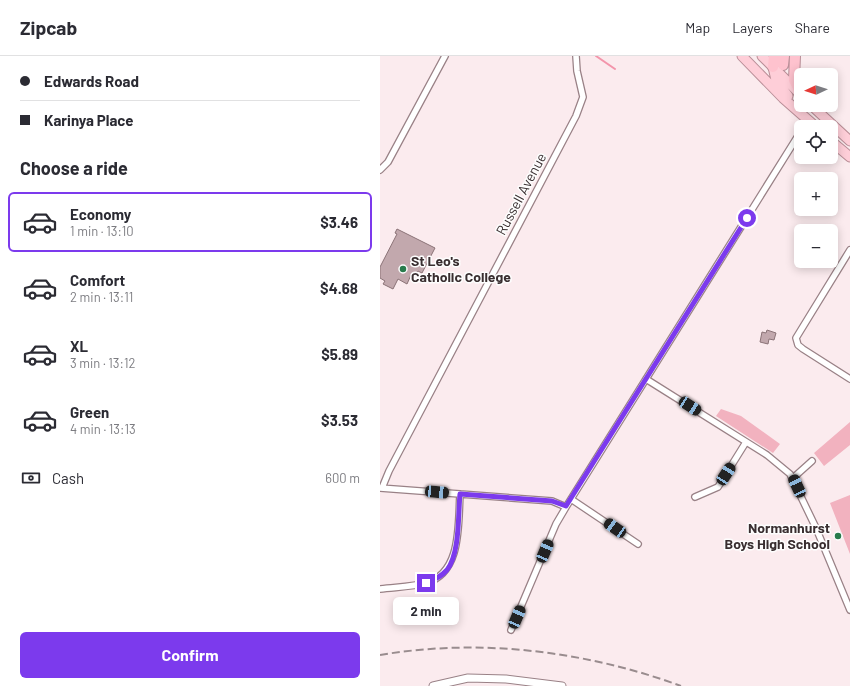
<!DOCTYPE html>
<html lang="en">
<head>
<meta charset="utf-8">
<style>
	body { margin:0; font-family:Barlow,sans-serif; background:#f7f7f7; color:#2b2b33; height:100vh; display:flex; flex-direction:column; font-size:15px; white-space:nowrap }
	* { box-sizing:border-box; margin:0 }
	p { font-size:13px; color:#7c7c81 }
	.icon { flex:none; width:22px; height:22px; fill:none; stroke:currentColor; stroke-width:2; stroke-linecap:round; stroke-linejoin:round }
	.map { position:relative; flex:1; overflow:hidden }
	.sheet { display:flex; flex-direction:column; background:#fff; width:380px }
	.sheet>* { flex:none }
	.banner { display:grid; align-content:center; height:88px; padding:0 20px; background:#fff }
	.needle { width:26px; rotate:266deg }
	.tools { position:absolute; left:414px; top:12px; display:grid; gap:8px }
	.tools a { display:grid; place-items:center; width:44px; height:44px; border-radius:6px; background:#fff; box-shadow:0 2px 10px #0003; font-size:20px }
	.end { position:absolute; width:18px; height:18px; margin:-9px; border:5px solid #7c3aed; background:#fff; box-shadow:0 0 0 2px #fff }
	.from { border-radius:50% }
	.bubble { position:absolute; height:28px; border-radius:6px; background:#fff; box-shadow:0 2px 10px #0003; font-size:13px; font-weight:700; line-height:28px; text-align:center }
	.car { position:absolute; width:12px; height:24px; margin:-12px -6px; border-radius:5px; box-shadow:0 0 3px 1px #0007; background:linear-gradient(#222 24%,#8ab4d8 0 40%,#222 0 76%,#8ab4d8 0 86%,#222 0) }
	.banner b { display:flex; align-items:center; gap:14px; height:38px; font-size:15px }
	.banner b+b { border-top:1px solid #e1e1e2 }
	.banner i { width:10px; height:10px; background:#2b2b33 }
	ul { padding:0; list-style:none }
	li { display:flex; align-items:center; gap:12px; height:60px; margin:0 8px 6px; padding:0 12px; border:2px solid transparent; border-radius:6px }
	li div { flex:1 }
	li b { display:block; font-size:15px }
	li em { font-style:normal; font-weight:700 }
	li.current { border-color:#7c3aed }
	li>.icon { width:36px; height:36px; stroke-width:1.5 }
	h2 { padding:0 20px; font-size:18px; line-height:48px }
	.pay { display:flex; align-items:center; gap:10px; height:44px; padding:0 20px; font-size:15px }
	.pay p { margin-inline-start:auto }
	.action { display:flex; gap:8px; margin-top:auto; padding:8px 20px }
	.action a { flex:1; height:46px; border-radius:6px; background:#7c3aed; color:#fff; font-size:16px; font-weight:700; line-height:46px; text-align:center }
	header { display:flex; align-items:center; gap:24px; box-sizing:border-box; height:56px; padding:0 20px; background:#fff; border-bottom:1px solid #e1e1e2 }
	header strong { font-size:19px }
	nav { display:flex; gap:22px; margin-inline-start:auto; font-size:14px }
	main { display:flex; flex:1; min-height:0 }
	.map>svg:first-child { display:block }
	.green { fill:#f2b2bf }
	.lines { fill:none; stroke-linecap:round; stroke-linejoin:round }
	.stream { stroke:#f395ab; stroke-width:2 }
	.building { fill:#c2a8ad; stroke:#8b7377 }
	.minor-casing { stroke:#998186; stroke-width:8 }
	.tertiary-casing { stroke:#998186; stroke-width:9 }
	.trunk-casing { stroke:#b98e97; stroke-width:11 }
	.motorway-casing { stroke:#b98e97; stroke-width:12 }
	.minor { stroke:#fff; stroke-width:5.5 }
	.tertiary { stroke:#fff; stroke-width:7 }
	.trunk { stroke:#feced8; stroke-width:9 }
	.motorway { stroke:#fec2ce; stroke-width:10 }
	.rail { stroke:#998c8e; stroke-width:2; stroke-dasharray:8 4; stroke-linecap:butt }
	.route { stroke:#7c3aed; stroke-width:5 }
	.poi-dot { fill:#287b4c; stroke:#fdfdfd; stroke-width:1.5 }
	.labels { text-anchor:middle; stroke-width:3; stroke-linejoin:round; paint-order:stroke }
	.street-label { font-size:14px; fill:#392e30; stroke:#fdfdfd }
	.poi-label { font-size:14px; font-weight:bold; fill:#392e30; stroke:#fdfdfd; text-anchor:start }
</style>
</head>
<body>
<header>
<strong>Zipcab</strong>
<nav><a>Map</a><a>Layers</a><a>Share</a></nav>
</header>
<main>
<section class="sheet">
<div class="banner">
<b><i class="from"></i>Edwards Road</b>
<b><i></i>Karinya Place</b>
</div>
<h2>Choose a ride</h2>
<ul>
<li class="current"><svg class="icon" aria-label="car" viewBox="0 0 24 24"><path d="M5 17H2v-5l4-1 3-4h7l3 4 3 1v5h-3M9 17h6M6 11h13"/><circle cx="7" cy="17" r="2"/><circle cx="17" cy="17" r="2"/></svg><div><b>Economy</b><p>1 min · 13:10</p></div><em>$3.46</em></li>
<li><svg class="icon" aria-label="car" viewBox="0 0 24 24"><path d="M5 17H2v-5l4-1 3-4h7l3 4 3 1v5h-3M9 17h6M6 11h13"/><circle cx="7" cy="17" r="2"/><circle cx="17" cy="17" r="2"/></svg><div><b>Comfort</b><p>2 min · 13:11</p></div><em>$4.68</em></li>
<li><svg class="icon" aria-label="car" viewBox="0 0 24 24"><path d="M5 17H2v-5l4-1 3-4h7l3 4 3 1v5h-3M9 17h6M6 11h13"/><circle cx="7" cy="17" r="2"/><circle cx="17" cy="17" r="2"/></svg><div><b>XL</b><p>3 min · 13:12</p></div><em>$5.89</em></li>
<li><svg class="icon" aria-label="car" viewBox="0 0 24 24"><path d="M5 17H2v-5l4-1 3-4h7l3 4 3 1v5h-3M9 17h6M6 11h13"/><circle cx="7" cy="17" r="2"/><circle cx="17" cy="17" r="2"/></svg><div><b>Green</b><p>4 min · 13:13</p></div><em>$3.53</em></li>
</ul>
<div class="pay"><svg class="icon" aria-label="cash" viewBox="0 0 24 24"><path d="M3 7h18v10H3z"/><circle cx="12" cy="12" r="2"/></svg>Cash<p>600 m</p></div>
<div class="action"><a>Confirm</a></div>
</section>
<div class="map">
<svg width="470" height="630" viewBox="0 0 470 630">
	<rect width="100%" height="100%" fill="#fbebee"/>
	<!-- green -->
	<path class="green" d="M 341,353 L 361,360 L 400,388 L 393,397 L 336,360 Z
		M 470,366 L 470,389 L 444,410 L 434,397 Z
		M 470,439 L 470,498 L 450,447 Z"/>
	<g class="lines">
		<!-- stream -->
		<path class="stream" d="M 216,0 L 235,13"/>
	</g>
	<!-- building -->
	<path class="building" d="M 17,173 L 55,192 L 42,217 L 38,215 L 34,221 L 31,219 L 27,228 L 18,223 L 13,233 L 3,228 L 5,225 L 0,222 L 0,211 L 17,178 L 15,177 Z
		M 387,274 L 396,277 L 394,284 L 389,283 L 388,288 L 380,286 L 382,276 L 386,277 Z"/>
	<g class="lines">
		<defs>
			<path id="minor" d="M 0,114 L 8,106 L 65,0
				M 470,194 L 416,282 L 418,289 L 423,293 L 470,323
				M 266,323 L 387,399 L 410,418 L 436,472 L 470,554
				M 413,422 L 432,405
				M 0,432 L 172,445 L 186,451
				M 2,432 L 9,415 L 196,60 L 203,41 L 197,15 L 196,0
				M 315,441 L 338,431 L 366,386
				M 191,443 L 258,488
				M 0,533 C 15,531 32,531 46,527 C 82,517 78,468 80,438
				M 131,574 L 176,468 L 186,451 L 421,75"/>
			<path id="tertiary" d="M 53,630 L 88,622 L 126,623 L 182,630"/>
			<path id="trunk" d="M 362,0 L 403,42 L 436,71
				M 382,0 L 419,37
				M 393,11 L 396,24 L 408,40
				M 431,49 L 470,85
				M 451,85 L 470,101"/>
			<path id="motorway" d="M 415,0 L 414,24 L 421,38
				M 403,9 L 404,0
				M 393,11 L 394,0"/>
		</defs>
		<!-- minor casing -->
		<use href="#minor" class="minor-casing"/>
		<!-- tertiary casing -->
		<use href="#tertiary" class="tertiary-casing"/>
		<!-- trunk casing -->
		<use href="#trunk" class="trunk-casing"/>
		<!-- motorway casing -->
		<use href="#motorway" class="motorway-casing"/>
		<!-- minor -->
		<use href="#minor" class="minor"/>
		<!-- tertiary -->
		<use href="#tertiary" class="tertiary"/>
		<!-- trunk -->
		<use href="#trunk" class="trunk"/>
		<!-- motorway -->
		<use href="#motorway" class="motorway"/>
		<!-- rail -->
		<path class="rail" d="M 0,599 C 100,582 206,595 301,630"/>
	</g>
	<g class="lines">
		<!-- route -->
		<path class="route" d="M 46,527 C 54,524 61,521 67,514 C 80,498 78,458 80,438 L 172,445 L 186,450 L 367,162"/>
	</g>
	<!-- markers -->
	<g class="poi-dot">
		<circle cx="23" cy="213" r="4"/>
		<circle cx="458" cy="480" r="4"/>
	</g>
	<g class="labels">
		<!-- street labels -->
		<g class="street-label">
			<text transform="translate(141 138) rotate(-62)" y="5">Russell Avenue</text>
		</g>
		<!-- poi labels -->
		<g class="poi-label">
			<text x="31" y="210">St Leo's<tspan x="31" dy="16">Catholic College</tspan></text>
			<text x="450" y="477" text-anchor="end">Normanhurst<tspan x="450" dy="16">Boys High School</tspan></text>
		</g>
	</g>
</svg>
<div class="tools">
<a><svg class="needle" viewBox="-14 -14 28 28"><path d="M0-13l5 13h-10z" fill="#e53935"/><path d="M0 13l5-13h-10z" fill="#7c7c81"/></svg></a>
<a><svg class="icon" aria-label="locate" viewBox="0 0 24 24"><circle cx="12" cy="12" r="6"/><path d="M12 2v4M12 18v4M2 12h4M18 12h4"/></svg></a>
<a>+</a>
<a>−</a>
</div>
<i class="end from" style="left:367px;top:162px"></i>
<i class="end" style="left:46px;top:527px"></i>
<div class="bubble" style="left:13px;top:541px;width:66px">2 min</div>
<i class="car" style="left:310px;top:350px;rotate:123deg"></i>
<i class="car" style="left:346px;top:418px;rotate:33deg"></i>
<i class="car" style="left:417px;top:430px;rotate:335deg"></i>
<i class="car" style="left:57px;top:436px;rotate:95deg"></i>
<i class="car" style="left:235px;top:472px;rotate:305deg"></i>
<i class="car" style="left:165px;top:495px;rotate:23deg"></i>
<i class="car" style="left:137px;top:561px;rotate:23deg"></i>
</div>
</main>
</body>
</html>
